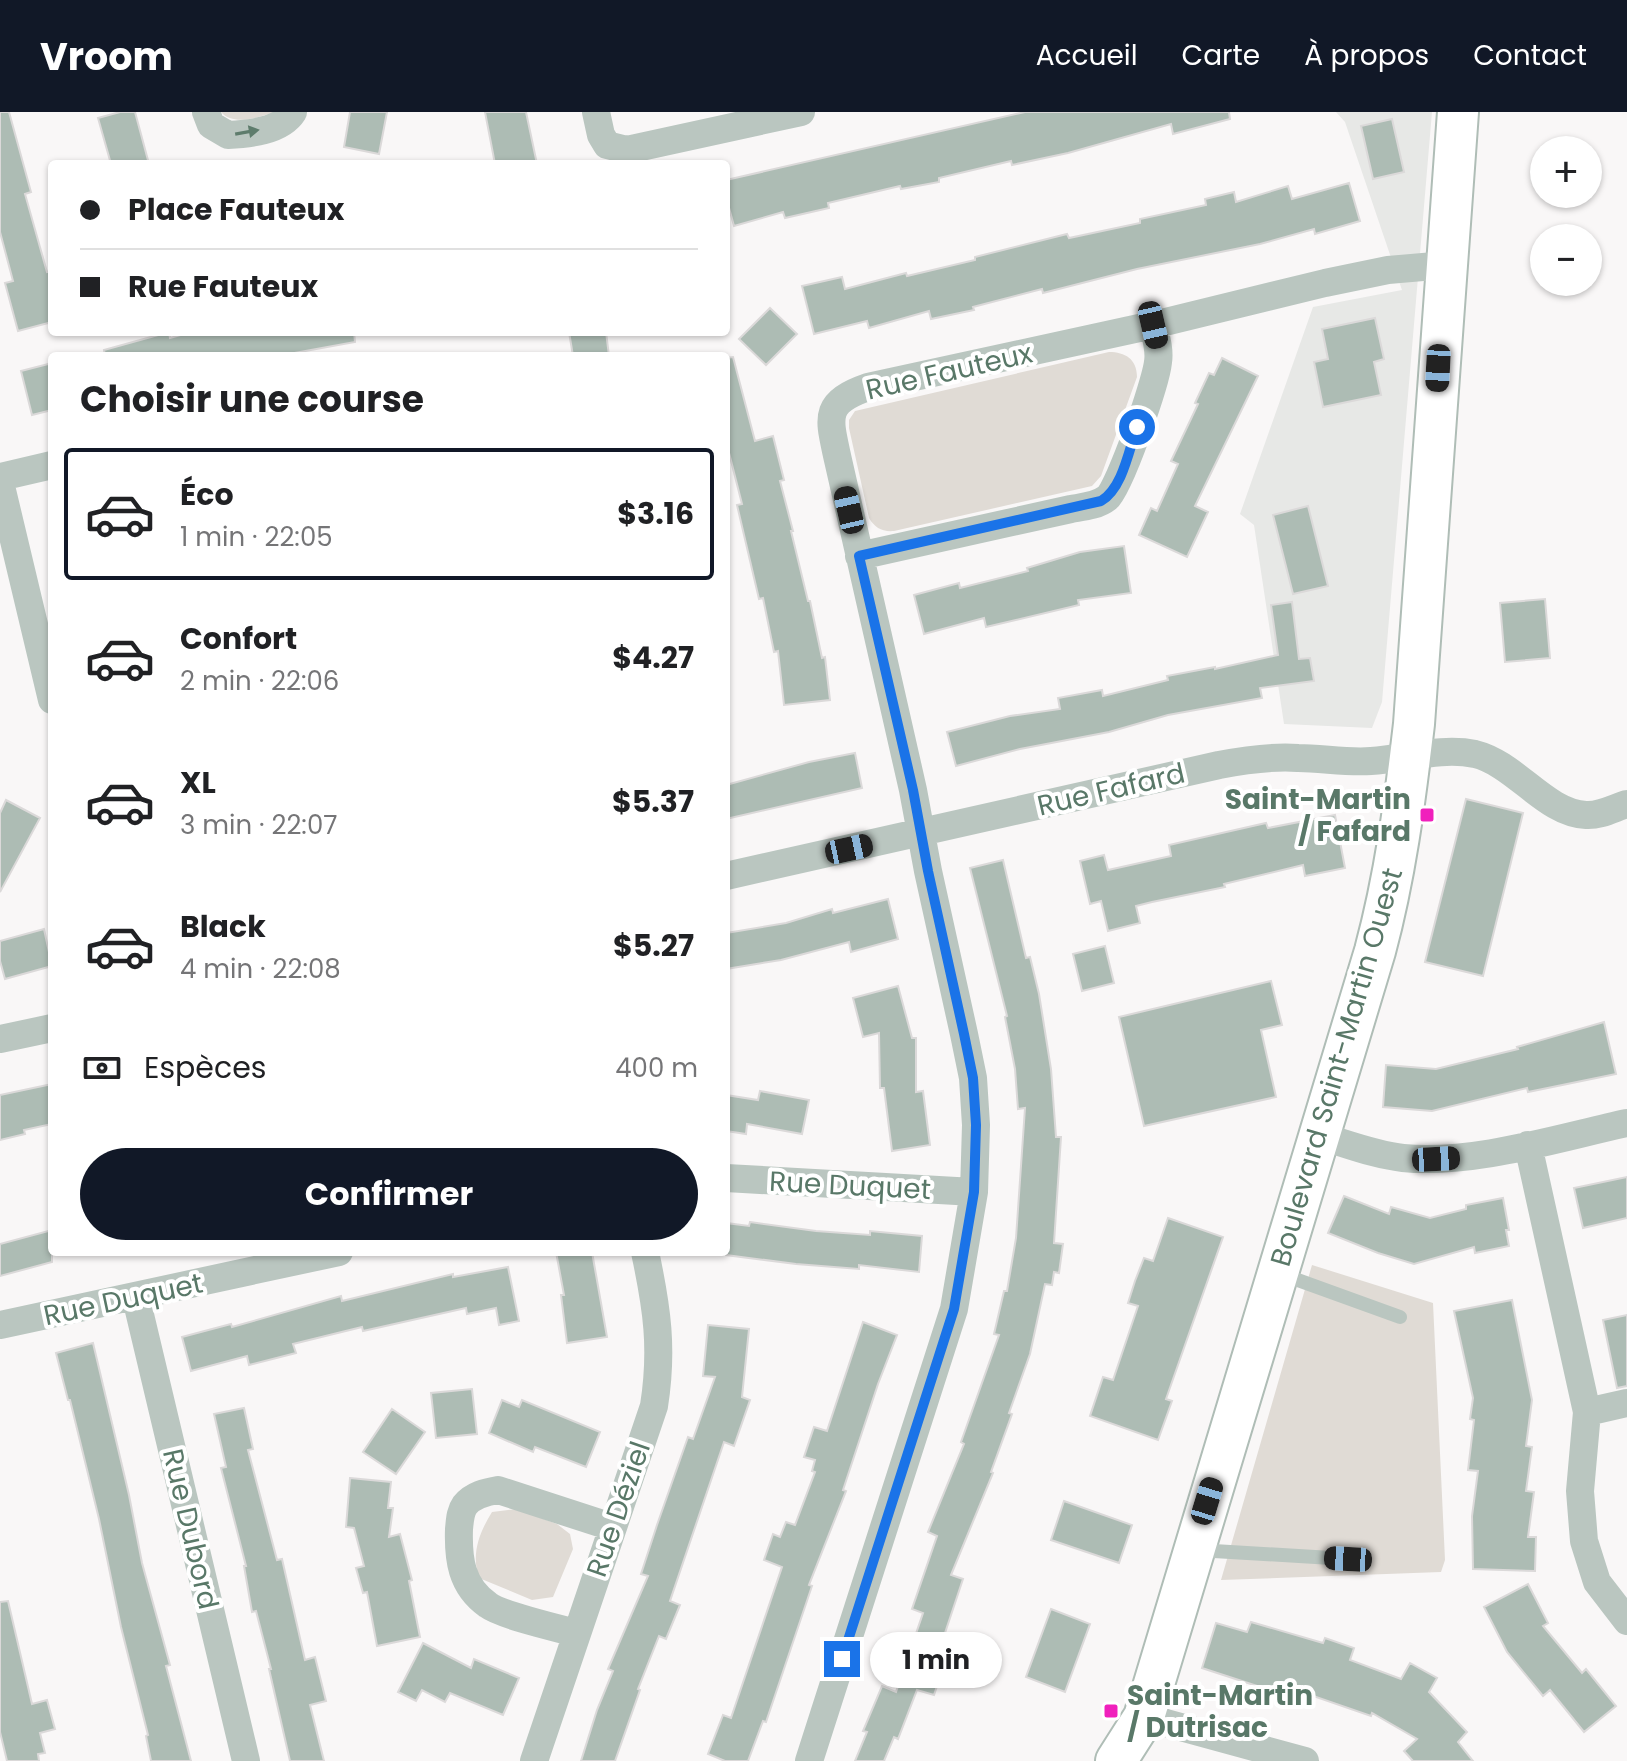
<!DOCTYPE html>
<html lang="fr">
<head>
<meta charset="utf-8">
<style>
	body { margin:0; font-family:Poppins,sans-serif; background:#f2f2f2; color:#202124; height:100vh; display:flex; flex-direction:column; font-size:30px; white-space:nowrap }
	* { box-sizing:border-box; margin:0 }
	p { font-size:26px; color:#757577 }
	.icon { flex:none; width:44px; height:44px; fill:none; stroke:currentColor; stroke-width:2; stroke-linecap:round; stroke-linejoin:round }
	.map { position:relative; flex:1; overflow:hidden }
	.side { position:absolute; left:48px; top:240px; width:682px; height:904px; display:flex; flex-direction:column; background:#fff; border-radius:8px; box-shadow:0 2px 6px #0004 }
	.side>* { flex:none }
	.guide { position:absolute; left:48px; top:48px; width:682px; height:176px; border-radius:8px; box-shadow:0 2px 6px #0004; display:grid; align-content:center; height:176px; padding:0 32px; background:#fff }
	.controls { position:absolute; left:1530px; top:24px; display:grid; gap:16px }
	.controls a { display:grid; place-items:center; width:72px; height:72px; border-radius:50%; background:#fff; box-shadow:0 2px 6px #0004; font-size:40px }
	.end { position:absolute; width:36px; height:36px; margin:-18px; border:10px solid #1a73e8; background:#fff; box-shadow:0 0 0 4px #fff }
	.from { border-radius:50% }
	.bubble { position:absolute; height:56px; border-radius:28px; background:#fff; box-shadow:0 2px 6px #0004; font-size:26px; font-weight:700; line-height:56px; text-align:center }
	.car { position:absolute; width:24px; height:48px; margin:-24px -12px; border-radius:10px; box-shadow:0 0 6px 2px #0007; background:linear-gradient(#222 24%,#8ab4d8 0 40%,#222 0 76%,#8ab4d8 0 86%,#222 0) }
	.guide b { display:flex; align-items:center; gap:28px; height:76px; font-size:30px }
	.guide b+b { border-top:2px solid #e0e0e0 }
	.guide i { width:20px; height:20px; background:#202124 }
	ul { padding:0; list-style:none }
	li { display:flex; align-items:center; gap:24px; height:132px; margin:0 16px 12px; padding:0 16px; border:4px solid transparent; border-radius:8px }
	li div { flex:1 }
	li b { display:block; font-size:30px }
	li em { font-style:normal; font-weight:700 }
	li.on { border-color:#111827 }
	li>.icon { width:72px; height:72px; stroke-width:1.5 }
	h2 { padding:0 32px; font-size:36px; line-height:96px }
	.pay { display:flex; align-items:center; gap:20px; height:88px; padding:0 32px; font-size:30px }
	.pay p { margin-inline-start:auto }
	.button { display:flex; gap:16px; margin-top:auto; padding:16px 32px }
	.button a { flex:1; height:92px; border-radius:48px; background:#111827; color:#fff; font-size:32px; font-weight:700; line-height:92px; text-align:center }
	header { display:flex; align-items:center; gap:48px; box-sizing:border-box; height:112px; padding:0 40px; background:#111827; color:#fff }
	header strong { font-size:38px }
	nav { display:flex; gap:44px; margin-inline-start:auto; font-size:28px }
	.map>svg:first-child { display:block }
	.built { fill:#e7e8e6 }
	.green { fill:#e0dbd5 }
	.building { fill:#adbcb4; stroke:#dbd9d9; stroke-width:2 }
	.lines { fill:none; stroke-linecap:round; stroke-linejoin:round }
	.secondary-casing { stroke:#afbdb6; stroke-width:44 }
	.lane { stroke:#bac6c0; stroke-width:14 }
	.street { stroke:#bac6c0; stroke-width:28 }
	.secondary { stroke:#fff; stroke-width:40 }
	.oneway { fill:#5e7c6c }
	.route { stroke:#1a73e8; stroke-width:10 }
	.poi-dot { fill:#f020bc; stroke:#fff; stroke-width:3 }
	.labels { text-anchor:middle; stroke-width:8; stroke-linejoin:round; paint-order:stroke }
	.street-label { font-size:28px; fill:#597868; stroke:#fff }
	.poi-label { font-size:28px; font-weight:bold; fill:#597868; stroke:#fff; text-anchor:end }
</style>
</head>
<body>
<header>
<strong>Vroom</strong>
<nav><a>Accueil</a><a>Carte</a><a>À propos</a><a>Contact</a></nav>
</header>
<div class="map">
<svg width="1627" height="1649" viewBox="0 0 1627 1649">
	<rect width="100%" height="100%" fill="#f9f7f7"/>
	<!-- built -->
	<path class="built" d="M 1336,0 L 1432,0 L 1382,590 L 1372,616 L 1284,612 L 1254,413 L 1240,402 L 1313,195 L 1402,178 L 1345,10 Z"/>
	<!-- green -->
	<path class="green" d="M 221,0 L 274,0 C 258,6 233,14 221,0 Z
		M 1109,240 C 1125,240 1137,247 1137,265 L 1101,364 L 1092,374 L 894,419 C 882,420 875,416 869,406 L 849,316 L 849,308 L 855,299 Z
		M 1312,1153 L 1433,1191 L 1445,1448 L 1441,1460 L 1221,1468 Z
		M 517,1397 L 557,1412 L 570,1422 L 573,1437 L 553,1485 L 532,1488 L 479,1466 C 471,1442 479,1421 492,1400 Z"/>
	<!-- building -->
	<path class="building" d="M 0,0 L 9,0 L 31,80 L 25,82 L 47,160 L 52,159 L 52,210 L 18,219 L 5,171 L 13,169 L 0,120 Z
		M 120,0 L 135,0 L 149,52 L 111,52 L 98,6 Z
		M 350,0 L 387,0 L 379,42 L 344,35 Z
		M 485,0 L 526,0 L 537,52 L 495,52 Z
		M 1025,0 L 1229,0 L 1230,7 L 1173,22 L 1171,12 L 1068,41 L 1012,53 L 1011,49 L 939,66 L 939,70 L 901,77 L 900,74 L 828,91 L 829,96 L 785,106 L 783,100 L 734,114 L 726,85 L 726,68 Z
		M 1392,7 L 1404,60 L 1373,67 L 1361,14 Z
		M 1349,71 L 1360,109 L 1315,122 L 1314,117 L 1260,132 L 1137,157 L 1043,181 L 1042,177 L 973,195 L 974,198 L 931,207 L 929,199 L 869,216 L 867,209 L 814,222 L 802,174 L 842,165 L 845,177 L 906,161 L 907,164 L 975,148 L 975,145 L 1067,122 L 1069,126 L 1140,111 L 1140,107 L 1206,93 L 1205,87 L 1234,80 L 1236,90 L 1288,74 L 1292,87 Z
		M 770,196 L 797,222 L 766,253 L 739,227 Z
		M 1375,206 L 1384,247 L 1374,250 L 1381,283 L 1323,295 L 1314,250 L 1328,247 L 1322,217 Z
		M 169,220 L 170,226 L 191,220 L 354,220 L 355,230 L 278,244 L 105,244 L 104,238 Z
		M 569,220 L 606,220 L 609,244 L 573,244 Z
		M 733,245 L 755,329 L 773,324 L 784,368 L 780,369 L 793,419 L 791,419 L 808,489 L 810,489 L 822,546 L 825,545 L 830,588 L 784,593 L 778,539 L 774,540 L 763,486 L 759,487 L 737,393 L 742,392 L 726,329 L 726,246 Z
		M 1222,246 L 1258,264 L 1195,394 L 1208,400 L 1187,445 L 1139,423 L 1151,396 L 1157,399 L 1178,352 L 1171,349 L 1198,292 L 1195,291 L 1209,261 L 1214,263 Z
		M 52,251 L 52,298 L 32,303 L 21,259 Z
		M 1308,394 L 1328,474 L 1293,482 L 1273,403 Z
		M 1124,434 L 1131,481 L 1078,488 L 1079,493 L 986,515 L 984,506 L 924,522 L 914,483 L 959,471 L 960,476 L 1028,459 L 1027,456 L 1080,440 Z
		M 1545,487 L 1550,546 L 1505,550 L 1500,491 Z
		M 1292,490 L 1299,547 L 1310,546 L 1314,569 L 1260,576 L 1262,586 L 1168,603 L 1109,620 L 1020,637 L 956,654 L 947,620 L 1010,604 L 1060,597 L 1058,586 L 1102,578 L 1103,584 L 1168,568 L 1167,564 L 1215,555 L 1215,557 L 1278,543 L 1271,493 Z
		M 855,641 L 862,676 L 726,707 L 726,673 L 809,650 Z
		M 1466,687 L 1523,701 L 1483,864 L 1425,850 Z
		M 6,688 L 40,706 L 0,780 L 0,701 Z
		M 1335,703 L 1345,756 L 1305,764 L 1303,753 L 1224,772 L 1225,775 L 1152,790 L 1136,794 L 1140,811 L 1108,819 L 1101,789 L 1090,792 L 1080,749 L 1104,743 L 1108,758 L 1171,744 L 1169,733 L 1266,711 L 1268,716 Z
		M 1003,748 L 1026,846 L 1030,845 L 1039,882 L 1051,957 L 1056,1025 L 1061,1025 L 1054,1131 L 1063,1132 L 1059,1161 L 1054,1160 L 1052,1173 L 1045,1172 L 1030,1242 L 1009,1301 L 1012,1302 L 991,1360 L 993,1361 L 951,1463 L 963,1467 L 942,1530 L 951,1532 L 934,1583 L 917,1578 L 898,1627 L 894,1625 L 884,1649 L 855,1649 L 867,1620 L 863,1619 L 882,1574 L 896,1580 L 923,1501 L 912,1497 L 937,1424 L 928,1420 L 964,1332 L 961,1330 L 999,1223 L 994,1222 L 1004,1179 L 1007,1179 L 1016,1126 L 1025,996 L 1018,997 L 1015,957 L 1005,905 L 1007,904 L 970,756 Z
		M 888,787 L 898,827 L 851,840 L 849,830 L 781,848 L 726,857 L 726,821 L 786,811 L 832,797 L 833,801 Z
		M 44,817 L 52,854 L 5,867 L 0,849 L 0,829 Z
		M 1105,834 L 1114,871 L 1082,879 L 1073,842 Z
		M 1271,869 L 1282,913 L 1261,918 L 1276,985 L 1144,1014 L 1119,905 Z
		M 898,874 L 912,926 L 916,926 L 916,980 L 923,979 L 930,1033 L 892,1039 L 884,976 L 880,976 L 879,921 L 863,925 L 853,886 Z
		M 1604,910 L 1616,962 L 1528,980 L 1527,976 L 1432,999 L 1383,995 L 1386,953 L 1436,957 L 1518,937 L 1517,935 Z
		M 52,972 L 52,1012 L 24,1018 L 25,1022 L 0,1028 L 0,983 Z
		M 760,979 L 809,988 L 802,1022 L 747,1012 L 746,1022 L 726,1019 L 726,983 L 758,988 Z
		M 1627,1065 L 1627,1106 L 1583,1116 L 1574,1076 Z
		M 1344,1084 L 1389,1102 L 1391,1095 L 1430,1106 L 1466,1097 L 1466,1093 L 1503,1086 L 1509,1118 L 1506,1118 L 1509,1134 L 1475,1141 L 1474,1135 L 1414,1152 L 1378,1141 L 1328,1121 Z
		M 1168,1106 L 1223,1125 L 1166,1287 L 1172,1289 L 1158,1328 L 1090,1304 L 1103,1265 L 1113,1268 L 1138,1194 L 1128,1191 L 1135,1169 L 1144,1146 L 1153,1149 Z
		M 750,1110 L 816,1119 L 870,1123 L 870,1119 L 922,1124 L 919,1160 L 859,1153 L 859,1157 L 796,1152 L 726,1143 L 726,1111 L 749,1114 Z
		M 52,1118 L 52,1150 L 0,1164 L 0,1132 Z
		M 556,1140 L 592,1140 L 607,1225 L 567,1231 L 561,1183 L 564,1183 Z
		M 508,1155 L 519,1209 L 499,1213 L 496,1196 L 467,1202 L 466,1196 L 363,1219 L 362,1215 L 293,1232 L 296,1241 L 249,1253 L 247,1244 L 191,1259 L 182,1225 L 231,1212 L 232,1215 L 341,1184 L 342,1189 L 453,1162 L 453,1165 Z
		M 1512,1188 L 1532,1288 L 1526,1334 L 1532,1335 L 1526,1379 L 1534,1380 L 1528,1425 L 1536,1425 L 1535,1459 L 1473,1457 L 1472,1404 L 1478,1359 L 1468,1358 L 1474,1308 L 1470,1307 L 1473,1286 L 1454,1199 Z
		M 1627,1203 L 1627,1274 L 1617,1276 L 1603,1208 Z
		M 863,1210 L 897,1223 L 878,1272 L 843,1378 L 846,1379 L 809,1473 L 812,1474 L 766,1610 L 763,1609 L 748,1649 L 725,1649 L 708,1642 L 723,1603 L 731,1606 L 782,1455 L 764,1448 L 773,1422 L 780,1425 L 786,1410 L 795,1413 L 815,1360 L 812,1359 L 815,1348 L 804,1345 L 814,1315 L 827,1319 Z
		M 708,1213 L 749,1217 L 742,1285 L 750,1288 L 734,1334 L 724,1330 L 670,1489 L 680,1493 L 666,1527 L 659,1524 L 638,1577 L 640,1578 L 615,1649 L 581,1649 L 597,1598 L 613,1559 L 608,1557 L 648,1464 L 641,1462 L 657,1413 L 688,1325 L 693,1327 L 715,1265 L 703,1264 Z
		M 93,1231 L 129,1383 L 142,1451 L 170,1553 L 166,1554 L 191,1649 L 151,1649 L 146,1624 L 148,1623 L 121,1515 L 99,1407 L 70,1288 L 68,1288 L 56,1241 Z
		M 472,1277 L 477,1322 L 436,1326 L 431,1281 Z
		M 502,1288 L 519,1295 L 522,1288 L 600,1320 L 586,1355 L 535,1335 L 533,1340 L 489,1321 Z
		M 244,1296 L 253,1337 L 248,1338 L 277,1448 L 282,1447 L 305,1548 L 315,1545 L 326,1589 L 310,1593 L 324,1649 L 290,1649 L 269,1557 L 271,1557 L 256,1499 L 252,1500 L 244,1454 L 246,1454 L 221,1356 L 226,1355 L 214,1302 Z
		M 392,1297 L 425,1320 L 396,1362 L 363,1340 Z
		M 350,1366 L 391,1370 L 388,1396 L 393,1396 L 389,1425 L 400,1422 L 412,1468 L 409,1469 L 420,1525 L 377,1534 L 367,1480 L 363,1481 L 356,1456 L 364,1454 L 354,1416 L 346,1415 Z
		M 1064,1389 L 1132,1413 L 1119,1451 L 1051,1428 Z
		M 1528,1472 L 1548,1511 L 1543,1514 L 1582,1561 L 1586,1557 L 1616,1594 L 1584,1620 L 1550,1578 L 1543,1584 L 1507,1540 L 1484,1495 Z
		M 8,1489 L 32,1592 L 47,1588 L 55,1617 L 40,1621 L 45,1641 L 38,1642 L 39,1649 L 7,1649 L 0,1620 L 0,1490 Z
		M 1051,1497 L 1090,1512 L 1065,1580 L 1026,1565 Z
		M 1251,1510 L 1323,1531 L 1325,1526 L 1354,1536 L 1350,1548 L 1401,1567 L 1410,1551 L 1437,1566 L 1429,1580 L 1467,1620 L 1458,1630 L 1473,1649 L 1413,1649 L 1404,1639 L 1417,1627 L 1372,1601 L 1371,1604 L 1299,1579 L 1297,1587 L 1202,1556 L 1216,1511 L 1247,1520 Z
		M 423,1531 L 471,1556 L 474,1547 L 519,1566 L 503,1603 L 450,1581 L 445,1590 L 422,1578 L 416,1589 L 398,1580 Z"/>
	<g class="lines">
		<defs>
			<path id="secondary" d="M 1116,1649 L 1144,1605 L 1375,839 C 1395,765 1405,689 1414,612 L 1458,0"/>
		</defs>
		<!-- secondary casing -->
		<use href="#secondary" class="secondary-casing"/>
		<!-- lane -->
		<path class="lane" d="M 1281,1162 L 1400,1205
			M 1197,1438 L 1348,1447"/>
		<!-- street -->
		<path class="street" d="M 206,0 L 211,13 L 228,23 C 249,22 281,19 293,0
			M 596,0 L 601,23 L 607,33 L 627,38 L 801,0
			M 0,365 L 52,353
			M 0,370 L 52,588
			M 859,444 L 1071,397 C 1082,395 1097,394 1107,386 C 1120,375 1156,270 1158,250 C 1160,238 1156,225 1153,213
			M 726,764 L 1219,653 C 1245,648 1271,644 1298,646 C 1322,646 1347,651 1371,649 C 1405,647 1441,635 1475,642 C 1516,652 1545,701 1586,703 C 1600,704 1614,696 1627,692
			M 0,927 L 52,916
			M 1320,1024 C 1347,1032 1375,1043 1403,1046 C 1473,1053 1558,1026 1627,1011
			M 1528,1033 L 1587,1300 L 1580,1379 L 1584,1429 L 1597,1470 L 1627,1509
			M 726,1066 L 974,1080
			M 136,1186 L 246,1649
			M 0,1213 L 339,1140
			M 1587,1300 L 1627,1291
			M 576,1521 C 557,1516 501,1503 488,1493 C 461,1474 458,1447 459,1417 C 460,1408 460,1400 465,1393 C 473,1383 486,1380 498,1378 L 612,1415
			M 1144,1605 L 1305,1649
			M 534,1649 L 654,1294 C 663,1237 657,1196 645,1140
			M 809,1649 L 954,1197 L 974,1080 L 976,1013 L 973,966 L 964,922 L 928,759 L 913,678 L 838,348 C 829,306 822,291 868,275 L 1153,213 L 1325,171 L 1388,158 L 1446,153"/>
		<!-- secondary -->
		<use href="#secondary" class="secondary"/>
	</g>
	<!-- one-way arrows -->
	<defs><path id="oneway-solid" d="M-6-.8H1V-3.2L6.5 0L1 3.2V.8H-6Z" transform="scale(2)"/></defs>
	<use class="oneway" href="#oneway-solid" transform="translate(247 20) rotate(-10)"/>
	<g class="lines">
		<!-- route -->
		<path class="route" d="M 842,1547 L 954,1197 L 974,1080 L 976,1013 L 973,966 L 964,922 L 928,759 L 913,678 L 859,444 L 1101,389 C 1123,376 1129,337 1137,315"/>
	</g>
	<!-- markers -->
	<g class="poi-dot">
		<rect x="1419" y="695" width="16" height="16" rx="4"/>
		<rect x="1103" y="1591" width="16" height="16" rx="4"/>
	</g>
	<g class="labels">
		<!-- street labels -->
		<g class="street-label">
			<text transform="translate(949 259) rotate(-13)" y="10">Rue Fauteux</text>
			<text transform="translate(1111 677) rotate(-13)" y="10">Rue Fafard</text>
			<text transform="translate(1336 955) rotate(-74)" y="10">Boulevard Saint-Martin Ouest</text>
			<text transform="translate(850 1073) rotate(3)" y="10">Rue Duquet</text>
			<text transform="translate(123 1187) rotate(-12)" y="10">Rue Duquet</text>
			<text transform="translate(618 1397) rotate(-71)" y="10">Rue Déziel</text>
			<text transform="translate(191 1417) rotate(77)" y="10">Rue Dubord</text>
		</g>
		<!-- poi labels -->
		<g class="poi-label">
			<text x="1411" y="697">Saint-Martin<tspan x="1411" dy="32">/ Fafard</tspan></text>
			<text x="1127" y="1593" text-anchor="start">Saint-Martin<tspan x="1127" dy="32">/ Dutrisac</tspan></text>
		</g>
	</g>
</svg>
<div class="controls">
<a>+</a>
<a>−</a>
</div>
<i class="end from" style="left:1137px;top:315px"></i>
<i class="end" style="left:842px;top:1547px"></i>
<div class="bubble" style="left:870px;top:1520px;width:132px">1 min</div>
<i class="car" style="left:1153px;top:213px;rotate:167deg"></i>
<i class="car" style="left:1438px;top:256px;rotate:183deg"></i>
<i class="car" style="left:849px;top:398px;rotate:347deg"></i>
<i class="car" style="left:849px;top:737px;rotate:78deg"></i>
<i class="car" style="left:1436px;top:1047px;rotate:87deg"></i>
<i class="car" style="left:1207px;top:1389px;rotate:17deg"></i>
<i class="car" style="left:1348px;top:1447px;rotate:273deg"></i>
<div class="guide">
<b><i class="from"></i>Place Fauteux</b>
<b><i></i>Rue Fauteux</b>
</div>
<section class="side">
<h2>Choisir une course</h2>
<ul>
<li class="on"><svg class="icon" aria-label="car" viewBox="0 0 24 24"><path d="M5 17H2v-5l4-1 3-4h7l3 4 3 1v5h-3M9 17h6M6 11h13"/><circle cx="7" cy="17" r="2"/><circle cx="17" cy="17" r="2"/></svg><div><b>Éco</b><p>1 min · 22:05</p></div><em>$3.16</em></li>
<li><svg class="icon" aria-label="car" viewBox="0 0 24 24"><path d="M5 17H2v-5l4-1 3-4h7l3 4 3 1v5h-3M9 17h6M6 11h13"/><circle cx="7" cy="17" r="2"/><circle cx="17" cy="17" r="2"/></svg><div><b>Confort</b><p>2 min · 22:06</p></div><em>$4.27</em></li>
<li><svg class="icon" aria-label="car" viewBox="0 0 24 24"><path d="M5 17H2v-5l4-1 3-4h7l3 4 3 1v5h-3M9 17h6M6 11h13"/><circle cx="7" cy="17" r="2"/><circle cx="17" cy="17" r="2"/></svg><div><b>XL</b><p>3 min · 22:07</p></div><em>$5.37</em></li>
<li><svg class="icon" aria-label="car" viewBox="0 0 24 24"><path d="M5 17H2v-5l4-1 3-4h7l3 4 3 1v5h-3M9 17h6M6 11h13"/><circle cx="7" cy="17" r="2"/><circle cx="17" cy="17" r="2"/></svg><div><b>Black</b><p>4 min · 22:08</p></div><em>$5.27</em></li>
</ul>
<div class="pay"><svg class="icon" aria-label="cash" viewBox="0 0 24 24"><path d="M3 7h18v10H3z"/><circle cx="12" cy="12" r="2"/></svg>Espèces<p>400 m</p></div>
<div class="button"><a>Confirmer</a></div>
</section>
</div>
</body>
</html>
